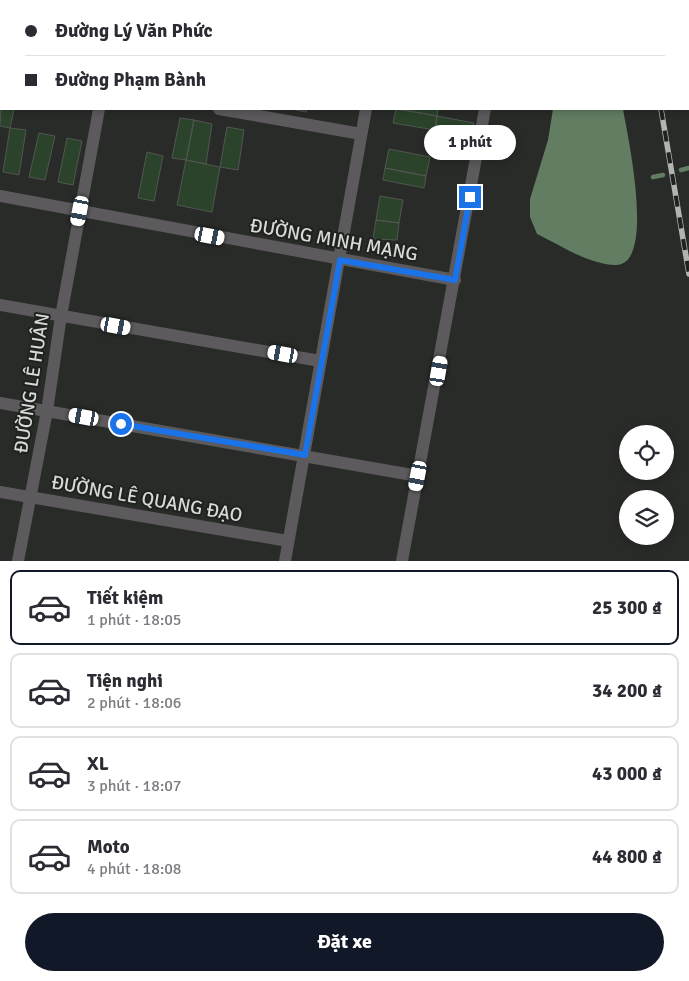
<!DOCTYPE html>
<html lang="vi">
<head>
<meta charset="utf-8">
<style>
	body { margin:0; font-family:Signika,sans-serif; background:#f7f7f7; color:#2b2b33; height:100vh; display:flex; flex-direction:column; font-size:19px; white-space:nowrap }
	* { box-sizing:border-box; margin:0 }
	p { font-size:16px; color:#7c7c81 }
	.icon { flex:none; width:28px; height:28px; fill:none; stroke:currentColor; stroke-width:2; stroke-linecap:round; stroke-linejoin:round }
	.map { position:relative; height:561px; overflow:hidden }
	.panel { display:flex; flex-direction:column; background:#fff; flex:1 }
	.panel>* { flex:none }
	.banner { position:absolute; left:0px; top:0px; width:690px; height:110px; box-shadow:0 2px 8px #0003; display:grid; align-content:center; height:110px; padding:0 25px; background:#fff }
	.controls { position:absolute; left:619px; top:425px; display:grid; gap:10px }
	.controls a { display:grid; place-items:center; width:55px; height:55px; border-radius:50%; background:#fff; box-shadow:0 2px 8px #0003; font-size:25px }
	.end { position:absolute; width:22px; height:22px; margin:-11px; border:6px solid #1a73e8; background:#fff; box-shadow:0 0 0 2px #fff }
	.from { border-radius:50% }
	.bubble { position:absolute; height:35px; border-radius:18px; background:#fff; box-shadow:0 2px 8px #0003; font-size:16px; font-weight:700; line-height:35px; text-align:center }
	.car { position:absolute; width:15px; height:30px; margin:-15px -8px; border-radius:6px; box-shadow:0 0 4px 1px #0007; background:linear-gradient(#fff 24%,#345 0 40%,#fff 0 76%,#345 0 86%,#fff 0) }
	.banner b { display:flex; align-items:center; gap:18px; height:48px; font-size:19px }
	.banner b+b { border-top:1px solid #e1e1e2 }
	.banner i { width:12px; height:12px; background:#2b2b33 }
	ul { padding:9px 0 0; list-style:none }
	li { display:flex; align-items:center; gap:15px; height:75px; margin:0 10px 8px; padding:0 15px; border:2px solid #e1e1e2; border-radius:10px }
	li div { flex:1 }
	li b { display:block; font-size:19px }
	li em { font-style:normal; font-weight:700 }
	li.on { border-color:#111827 }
	li>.icon { width:45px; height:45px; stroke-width:1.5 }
	.action { display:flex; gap:10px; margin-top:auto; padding:10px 25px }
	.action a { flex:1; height:58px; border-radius:30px; background:#111827; color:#fff; font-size:20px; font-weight:700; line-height:58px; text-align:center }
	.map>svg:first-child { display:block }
	.water { fill:#627d61 }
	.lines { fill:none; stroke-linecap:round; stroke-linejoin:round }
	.stream { stroke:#627d61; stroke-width:4.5 }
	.building { fill:#2a432a; stroke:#525652 }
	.minor { stroke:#5c5a5c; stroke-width:12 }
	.rail-casing { stroke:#b2b4b1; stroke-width:5.5 }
	.rail { stroke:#1f221f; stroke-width:4; stroke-dasharray:11; stroke-linecap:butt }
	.route { stroke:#1a73e8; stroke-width:6 }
	.labels { text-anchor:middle; stroke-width:4; stroke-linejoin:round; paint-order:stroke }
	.street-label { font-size:19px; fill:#d8dad8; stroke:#1f221f }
</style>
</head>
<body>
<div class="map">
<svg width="689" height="561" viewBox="0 0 689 561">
	<rect width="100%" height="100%" fill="#292b28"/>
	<!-- water -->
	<path class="water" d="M 553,109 L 623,109 C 627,133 657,267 615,265 C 588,264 560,245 537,234 L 530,217 L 530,199 L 548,140 Z"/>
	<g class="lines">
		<!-- stream -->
		<path class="stream" d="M 681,170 L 689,168
			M 653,177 L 663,175"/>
	</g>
	<!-- building -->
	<path class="building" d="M 0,18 L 1,18 L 1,59 L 0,59 Z
		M 1,105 L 1,109 L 14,109 L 10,128 L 0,126 Z
		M 292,109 L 307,109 L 306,112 Z
		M 396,109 L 437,116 L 435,130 L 393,123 Z
		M 400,109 L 438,109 L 437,116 Z
		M 437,116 L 474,123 L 471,137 L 435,130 Z
		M 180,118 L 194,120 L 186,160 L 172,158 Z
		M 194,120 L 212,124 L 206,164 L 186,160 Z
		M 227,127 L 244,130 L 238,170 L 220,167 Z
		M 10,128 L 26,130 L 19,175 L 3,172 Z
		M 39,133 L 55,136 L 45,180 L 29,177 Z
		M 67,138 L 82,141 L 73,185 L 58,182 Z
		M 389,149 L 430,157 L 426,176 L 385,168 Z
		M 147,152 L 163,156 L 154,201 L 138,198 Z
		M 186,160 L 220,167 L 212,212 L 177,205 Z
		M 385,168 L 426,176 L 424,188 L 383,180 Z
		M 380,196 L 403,200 L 399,223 L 376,220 Z
		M 376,220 L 399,223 L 397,240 L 373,239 Z"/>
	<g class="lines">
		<!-- minor -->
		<path class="minor" d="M 208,0 L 216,1
			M 118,1 L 119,0
			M 386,1 L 386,0
			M 504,1 L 504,0
			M 0,69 L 1,69
			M 219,109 L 361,134
			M 0,196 L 455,280
			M 0,305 L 320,361
			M 0,403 L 418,476
			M 0,492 L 288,541
			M 18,561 L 47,411 L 61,316 L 99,109
			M 285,561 L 366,109
			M 402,561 L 485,109"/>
		<defs>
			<path id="rail" d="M 643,0 L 643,1
				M 661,109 L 689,274"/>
		</defs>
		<!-- rail casing -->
		<use href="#rail" class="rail-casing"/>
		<!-- rail -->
		<use href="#rail" class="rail"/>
	</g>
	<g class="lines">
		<!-- route -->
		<path class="route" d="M 121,424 L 305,455 L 340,260 L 455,280 L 470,197"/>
	</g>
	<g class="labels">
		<!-- street labels -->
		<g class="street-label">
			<text transform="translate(334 239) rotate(10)" y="7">ĐƯỜNG MINH MẠNG</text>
			<text transform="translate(31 383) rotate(-81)" y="7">ĐƯỜNG LÊ HUÂN</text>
			<text transform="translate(147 498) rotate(10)" y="7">ĐƯỜNG LÊ QUANG ĐẠO</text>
		</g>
	</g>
</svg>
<div class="controls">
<a><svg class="icon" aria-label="locate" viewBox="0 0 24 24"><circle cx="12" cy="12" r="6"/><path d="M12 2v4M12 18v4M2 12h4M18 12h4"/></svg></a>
<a><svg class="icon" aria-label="layers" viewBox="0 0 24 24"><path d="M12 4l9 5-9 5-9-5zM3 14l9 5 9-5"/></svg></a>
</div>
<i class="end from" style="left:121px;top:424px"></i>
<i class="end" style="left:470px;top:197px"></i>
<div class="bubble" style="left:424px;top:125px;width:92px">1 phút</div>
<i class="car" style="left:80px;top:211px;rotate:191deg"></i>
<i class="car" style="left:210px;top:236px;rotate:101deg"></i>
<i class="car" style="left:116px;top:326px;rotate:100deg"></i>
<i class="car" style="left:283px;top:354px;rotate:280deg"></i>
<i class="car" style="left:439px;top:371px;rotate:10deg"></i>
<i class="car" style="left:84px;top:417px;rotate:280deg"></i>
<i class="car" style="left:418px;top:476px;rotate:191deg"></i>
<div class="banner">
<b><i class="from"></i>Đường Lý Văn Phức</b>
<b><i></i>Đường Phạm Bành</b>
</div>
</div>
<section class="panel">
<ul>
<li class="on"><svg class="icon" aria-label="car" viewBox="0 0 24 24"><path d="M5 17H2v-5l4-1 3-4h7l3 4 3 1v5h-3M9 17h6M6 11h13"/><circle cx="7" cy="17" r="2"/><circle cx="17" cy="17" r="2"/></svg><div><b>Tiết kiệm</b><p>1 phút · 18:05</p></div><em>25 300 ₫</em></li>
<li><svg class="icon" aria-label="car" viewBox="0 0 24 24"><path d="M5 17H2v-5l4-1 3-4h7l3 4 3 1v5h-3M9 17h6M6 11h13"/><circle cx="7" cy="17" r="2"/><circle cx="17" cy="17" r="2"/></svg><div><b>Tiện nghi</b><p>2 phút · 18:06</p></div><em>34 200 ₫</em></li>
<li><svg class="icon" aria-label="car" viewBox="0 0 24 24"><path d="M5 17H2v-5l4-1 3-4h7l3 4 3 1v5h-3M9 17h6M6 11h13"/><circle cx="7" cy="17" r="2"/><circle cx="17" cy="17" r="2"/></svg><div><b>XL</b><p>3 phút · 18:07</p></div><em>43 000 ₫</em></li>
<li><svg class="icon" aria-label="car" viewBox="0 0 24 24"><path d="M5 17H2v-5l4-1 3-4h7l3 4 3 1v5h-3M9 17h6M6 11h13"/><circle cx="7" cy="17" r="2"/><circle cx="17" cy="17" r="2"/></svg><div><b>Moto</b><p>4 phút · 18:08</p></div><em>44 800 ₫</em></li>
</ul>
<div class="action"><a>Đặt xe</a></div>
</section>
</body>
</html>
